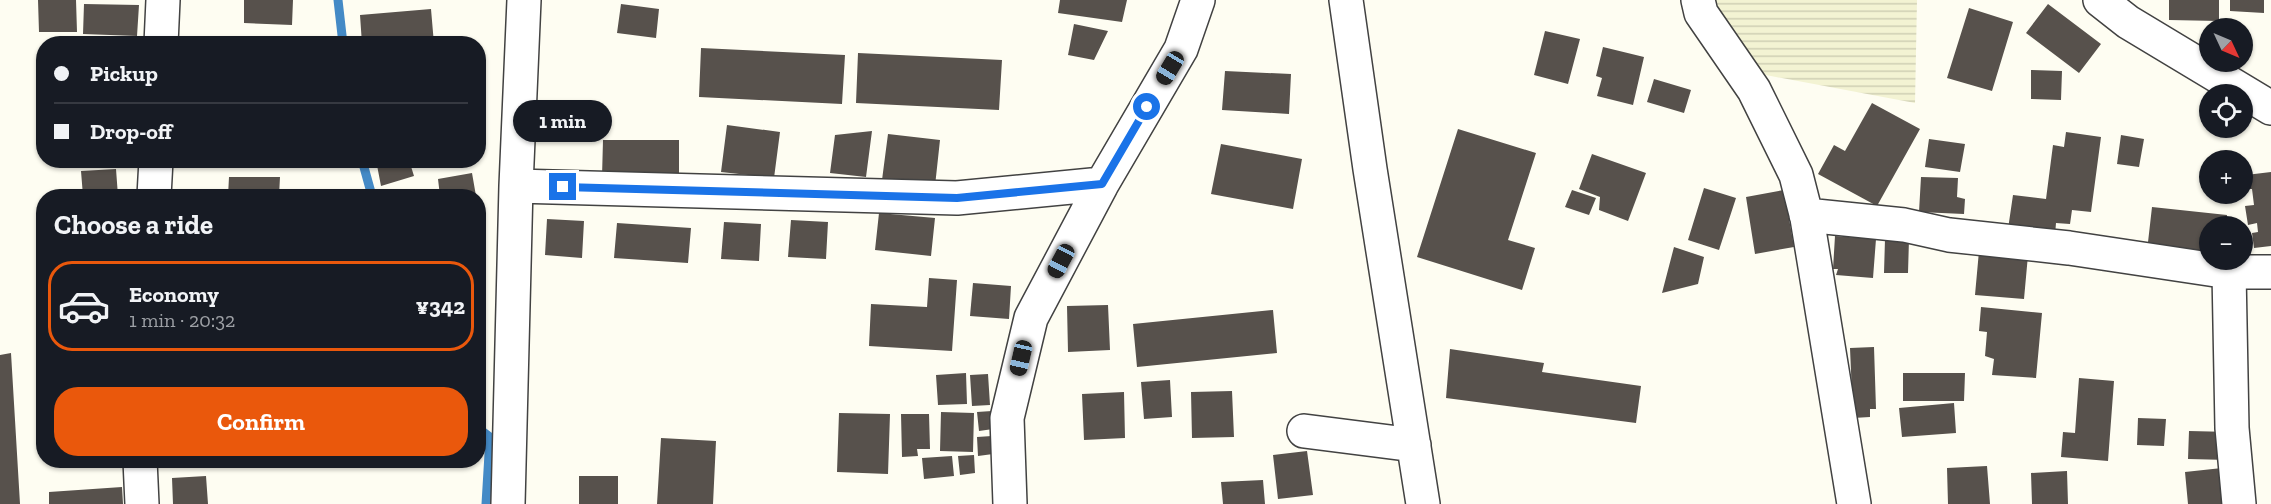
<!DOCTYPE html>
<html lang="en">
<head>
<meta charset="utf-8">
<style>
	body { margin:0; font-family:"Zilla Slab",serif; background:#20242c; color:#f1f3f6; height:100vh; display:flex; flex-direction:column; font-size:22px; white-space:nowrap }
	* { box-sizing:border-box; margin:0 }
	p { font-size:20px; color:#9ea1a6 }
	.icon { flex:none; width:33px; height:33px; fill:none; stroke:currentColor; stroke-width:2; stroke-linecap:round; stroke-linejoin:round }
	.map { position:relative; flex:1; overflow:hidden }
	.sheet { position:absolute; left:36px; top:189px; width:450px; height:279px; display:flex; flex-direction:column; background:#171b24; border-radius:24px; box-shadow:0 2px 4px #0004 }
	.sheet>* { flex:none }
	.banner { position:absolute; left:36px; top:36px; width:450px; height:132px; border-radius:24px; box-shadow:0 2px 4px #0004; display:grid; align-content:center; height:132px; padding:0 18px; background:#171b24 }
	.needle { width:39px; rotate:134deg }
	.fabs { position:absolute; left:2199px; top:18px; display:grid; gap:12px }
	.fabs a { display:grid; place-items:center; width:54px; height:54px; border-radius:50%; background:#171b24; box-shadow:0 2px 4px #0004; font-size:30px }
	.end { position:absolute; width:27px; height:27px; margin:-14px; border:8px solid #1a73e8; background:#fff; box-shadow:0 0 0 3px #fff }
	.from { border-radius:50% }
	.bubble { position:absolute; height:42px; border-radius:21px; background:#171b24; box-shadow:0 2px 4px #0004; font-size:20px; font-weight:700; line-height:42px; text-align:center }
	.car { position:absolute; width:18px; height:36px; margin:-18px -9px; border-radius:8px; box-shadow:0 0 4px 2px #0007; background:linear-gradient(#222 24%,#8ab4d8 0 40%,#222 0 76%,#8ab4d8 0 86%,#222 0) }
	.banner b { display:flex; align-items:center; gap:21px; height:57px; font-size:22px }
	.banner b+b { border-top:2px solid #363941 }
	.banner i { width:15px; height:15px; background:#f1f3f6 }
	ul { padding:0; list-style:none }
	li { display:flex; align-items:center; gap:18px; height:90px; margin:0 12px 9px; padding:0 6px; border:3px solid transparent; border-radius:24px }
	li div { flex:1 }
	li b { display:block; font-size:22px }
	li em { font-style:normal; font-weight:700 }
	li.selected { border-color:#ea580c }
	li>.icon { width:54px; height:54px; stroke-width:1.5 }
	h2 { padding:0 18px; font-size:27px; line-height:72px }
	.action { display:flex; gap:12px; margin-top:auto; padding:12px 18px }
	.action a { flex:1; height:69px; border-radius:24px; background:#ea580c; color:#fff; font-size:24px; font-weight:700; line-height:69px; text-align:center }
	.map>svg:first-child { display:block }
	.farmland { fill:url(#farmland-rules) }
	.lines { fill:none; stroke-linecap:round; stroke-linejoin:round }
	.stream { stroke:#448ac6; stroke-width:9 }
	.building { fill:#57514c }
	.minor-casing { stroke:#424242; stroke-width:36 }
	.minor { stroke:#fff; stroke-width:33 }
	.route { stroke:#1a73e8; stroke-width:8 }
</style>
</head>
<body>
<div class="map">
<svg width="2271" height="504" viewBox="0 0 2271 504">
	<defs>
		<pattern id="farmland-rules" width="6" height="5" patternUnits="userSpaceOnUse" patternTransform="scale(1.5)"><rect width="6" height="5" fill="#f3f3d3"/><path d="M0 2.5h6" fill="none" stroke="#cfcfb4"/></pattern>
	</defs>
	<rect width="100%" height="100%" fill="#fefdf2"/>
	<!-- farmland -->
	<path class="farmland" d="M 1713,0 L 1917,0 L 1915,103 L 1750,72 Z"/>
	<g class="lines">
		<!-- stream -->
		<path class="stream" d="M 338,0 L 343,44
			M 362,160 L 372,196
			M 478,428 L 490,437 L 486,504"/>
	</g>
	<!-- building -->
	<path class="building" d="M 38,0 L 76,0 L 77,32 L 39,32 Z
		M 244,0 L 293,0 L 292,25 L 244,23 Z
		M 1060,0 L 1127,0 L 1122,22 L 1058,13 Z
		M 2169,0 L 2219,0 L 2219,21 L 2169,20 Z
		M 2230,0 L 2264,0 L 2264,13 L 2230,11 Z
		M 84,4 L 139,5 L 137,36 L 83,34 Z
		M 621,4 L 659,9 L 656,38 L 617,33 Z
		M 2048,4 L 2101,44 L 2079,73 L 2026,33 Z
		M 1969,8 L 2013,22 L 1992,91 L 1947,78 Z
		M 431,9 L 434,44 L 362,44 L 360,15 Z
		M 1074,24 L 1108,31 L 1094,60 L 1068,55 Z
		M 1545,31 L 1580,39 L 1568,84 L 1534,75 Z
		M 1603,47 L 1644,57 L 1633,105 L 1597,96 L 1602,78 L 1596,76 Z
		M 701,48 L 845,55 L 842,104 L 699,97 Z
		M 858,53 L 1002,60 L 999,110 L 856,103 Z
		M 2031,70 L 2062,71 L 2061,100 L 2031,99 Z
		M 1225,71 L 1291,74 L 1289,114 L 1222,110 Z
		M 1654,79 L 1691,90 L 1684,113 L 1647,102 Z
		M 1872,103 L 1920,129 L 1877,206 L 1818,174 L 1834,145 L 1845,151 Z
		M 727,125 L 780,132 L 774,178 L 721,172 Z
		M 1458,129 L 1536,153 L 1508,240 L 1535,248 L 1522,290 L 1417,257 Z
		M 872,131 L 866,177 L 830,173 L 835,135 Z
		M 2066,132 L 2101,137 L 2091,212 L 2072,210 L 2070,224 L 2056,223 L 2055,235 L 2008,229 L 2013,195 L 2046,199 L 2053,145 L 2064,147 Z
		M 888,134 L 940,140 L 935,186 L 882,180 Z
		M 2121,135 L 2144,139 L 2139,167 L 2117,164 Z
		M 1929,139 L 1965,144 L 1960,172 L 1925,167 Z
		M 603,140 L 679,140 L 679,178 L 602,177 Z
		M 1221,144 L 1302,159 L 1293,209 L 1211,194 Z
		M 1592,154 L 1646,173 L 1628,221 L 1599,210 L 1600,197 L 1579,189 Z
		M 376,160 L 409,160 L 414,176 L 381,186 Z
		M 116,169 L 118,196 L 83,196 L 81,171 Z
		M 2271,172 L 2271,246 L 2254,248 L 2252,233 L 2258,232 L 2257,223 L 2248,225 L 2245,206 L 2254,205 L 2252,189 L 2248,189 L 2246,175 Z
		M 472,173 L 476,196 L 440,196 L 438,179 Z
		M 229,177 L 280,177 L 279,196 L 228,196 Z
		M 1921,177 L 1958,178 L 1957,197 L 1965,199 L 1964,214 L 1919,212 Z
		M 1704,188 L 1736,198 L 1719,250 L 1688,240 Z
		M 1572,190 L 1596,198 L 1589,215 L 1565,207 Z
		M 1784,190 L 1794,247 L 1755,254 L 1746,197 Z
		M 2152,207 L 2227,215 L 2226,226 L 2210,226 L 2210,259 L 2147,251 Z
		M 879,213 L 935,218 L 931,256 L 875,250 Z
		M 547,219 L 584,221 L 582,258 L 545,255 Z
		M 791,220 L 828,222 L 826,259 L 788,257 Z
		M 724,222 L 761,224 L 759,261 L 721,259 Z
		M 617,223 L 691,228 L 688,263 L 614,258 Z
		M 1835,236 L 1876,239 L 1873,278 L 1836,275 L 1838,269 L 1833,269 Z
		M 1885,239 L 1909,239 L 1908,273 L 1884,273 Z
		M 1674,247 L 1704,257 L 1698,284 L 1662,293 Z
		M 1979,251 L 2028,255 L 2024,299 L 1975,295 Z
		M 44,262 L 44,323 L 40,323 L 36,263 Z
		M 929,278 L 957,280 L 952,351 L 869,346 L 871,304 L 927,307 Z
		M 973,283 L 1011,286 L 1009,319 L 970,316 Z
		M 1108,305 L 1110,350 L 1068,352 L 1067,306 Z
		M 1981,307 L 2042,313 L 2036,378 L 1992,375 L 1994,359 L 1985,356 L 1987,332 L 1979,331 Z
		M 1273,310 L 1277,353 L 1137,367 L 1133,324 Z
		M 1874,347 L 1876,409 L 1870,409 L 1870,417 L 1853,418 L 1850,348 Z
		M 1450,349 L 1544,363 L 1542,372 L 1641,386 L 1636,423 L 1446,398 Z
		M 11,353 L 20,504 L 0,504 L 0,355 Z
		M 966,373 L 967,404 L 938,405 L 936,375 Z
		M 1903,373 L 1965,373 L 1964,401 L 1903,401 Z
		M 988,374 L 990,405 L 972,406 L 970,375 Z
		M 2079,378 L 2114,381 L 2108,461 L 2061,457 L 2063,432 L 2075,433 Z
		M 1170,380 L 1172,417 L 1144,419 L 1141,382 Z
		M 1232,391 L 1234,437 L 1192,438 L 1191,392 Z
		M 1124,392 L 1125,438 L 1084,440 L 1082,394 Z
		M 1954,403 L 1956,433 L 1902,437 L 1899,408 Z
		M 992,411 L 993,429 L 979,431 L 977,412 Z
		M 941,412 L 974,413 L 973,452 L 940,451 Z
		M 839,413 L 890,414 L 888,474 L 837,472 Z
		M 901,414 L 929,414 L 930,449 L 917,449 L 918,456 L 902,457 Z
		M 2138,418 L 2166,419 L 2164,446 L 2137,445 Z
		M 2189,431 L 2231,432 L 2229,460 L 2188,459 Z
		M 992,436 L 993,454 L 978,456 L 977,437 Z
		M 661,438 L 716,441 L 713,504 L 657,504 Z
		M 1307,451 L 1313,495 L 1278,499 L 1273,455 Z
		M 974,455 L 975,473 L 960,475 L 958,456 Z
		M 952,456 L 954,476 L 924,479 L 922,458 Z
		M 1987,466 L 1990,504 L 1948,504 L 1947,468 Z
		M 2222,468 L 2223,504 L 2188,504 L 2185,472 Z
		M 2067,471 L 2068,504 L 2032,504 L 2031,473 Z
		M 206,476 L 208,504 L 173,504 L 172,478 Z
		M 579,476 L 618,476 L 618,504 L 579,504 Z
		M 1263,480 L 1265,504 L 1223,504 L 1221,482 Z
		M 122,487 L 123,504 L 49,504 L 49,492 Z"/>
	<g class="lines">
		<defs>
			<path id="minor" d="M 1346,0 L 1370,169 L 1423,504
				M 1698,0 L 1701,13 L 1754,90 L 1796,175 L 1807,218 L 1854,504
				M 2100,0 L 2128,22 L 2271,108
				M 161,44 L 163,0
				M 516,186 L 957,198 L 1102,184
				M 154,196 L 156,160
				M 1806,215 L 1904,225 L 1949,235 L 2069,248 L 2229,272 L 2271,272
				M 2229,272 L 2232,428 L 2239,504
				M 1304,431 L 1414,445
				M 140,460 L 142,504
				M 508,504 L 516,186 L 524,0
				M 1010,504 L 1007,418 L 1031,318 L 1102,184 L 1181,49 L 1198,0"/>
		</defs>
		<!-- minor casing -->
		<use href="#minor" class="minor-casing"/>
		<!-- minor -->
		<use href="#minor" class="minor"/>
	</g>
	<g class="lines">
		<!-- route -->
		<path class="route" d="M 563,187 L 957,198 L 1102,184 L 1147,107"/>
	</g>
</svg>
<div class="fabs">
<a><svg class="needle" viewBox="-14 -14 28 28"><path d="M0-13l5 13h-10z" fill="#e53935"/><path d="M0 13l5-13h-10z" fill="#9ea1a6"/></svg></a>
<a><svg class="icon" aria-label="locate" viewBox="0 0 24 24"><circle cx="12" cy="12" r="6"/><path d="M12 2v4M12 18v4M2 12h4M18 12h4"/></svg></a>
<a>+</a>
<a>−</a>
</div>
<i class="end from" style="left:1147px;top:107px"></i>
<i class="end" style="left:563px;top:187px"></i>
<div class="bubble" style="left:513px;top:100px;width:99px">1 min</div>
<i class="car" style="left:1170px;top:68px;rotate:211deg"></i>
<i class="car" style="left:1061px;top:261px;rotate:208deg"></i>
<i class="car" style="left:1021px;top:358px;rotate:193deg"></i>
<div class="banner">
<b><i class="from"></i>Pickup</b>
<b><i></i>Drop-off</b>
</div>
<section class="sheet">
<h2>Choose a ride</h2>
<ul>
<li class="selected"><svg class="icon" aria-label="car" viewBox="0 0 24 24"><path d="M5 17H2v-5l4-1 3-4h7l3 4 3 1v5h-3M9 17h6M6 11h13"/><circle cx="7" cy="17" r="2"/><circle cx="17" cy="17" r="2"/></svg><div><b>Economy</b><p>1 min · 20:32</p></div><em>¥342</em></li>
</ul>
<div class="action"><a>Confirm</a></div>
</section>
</div>
</body>
</html>
